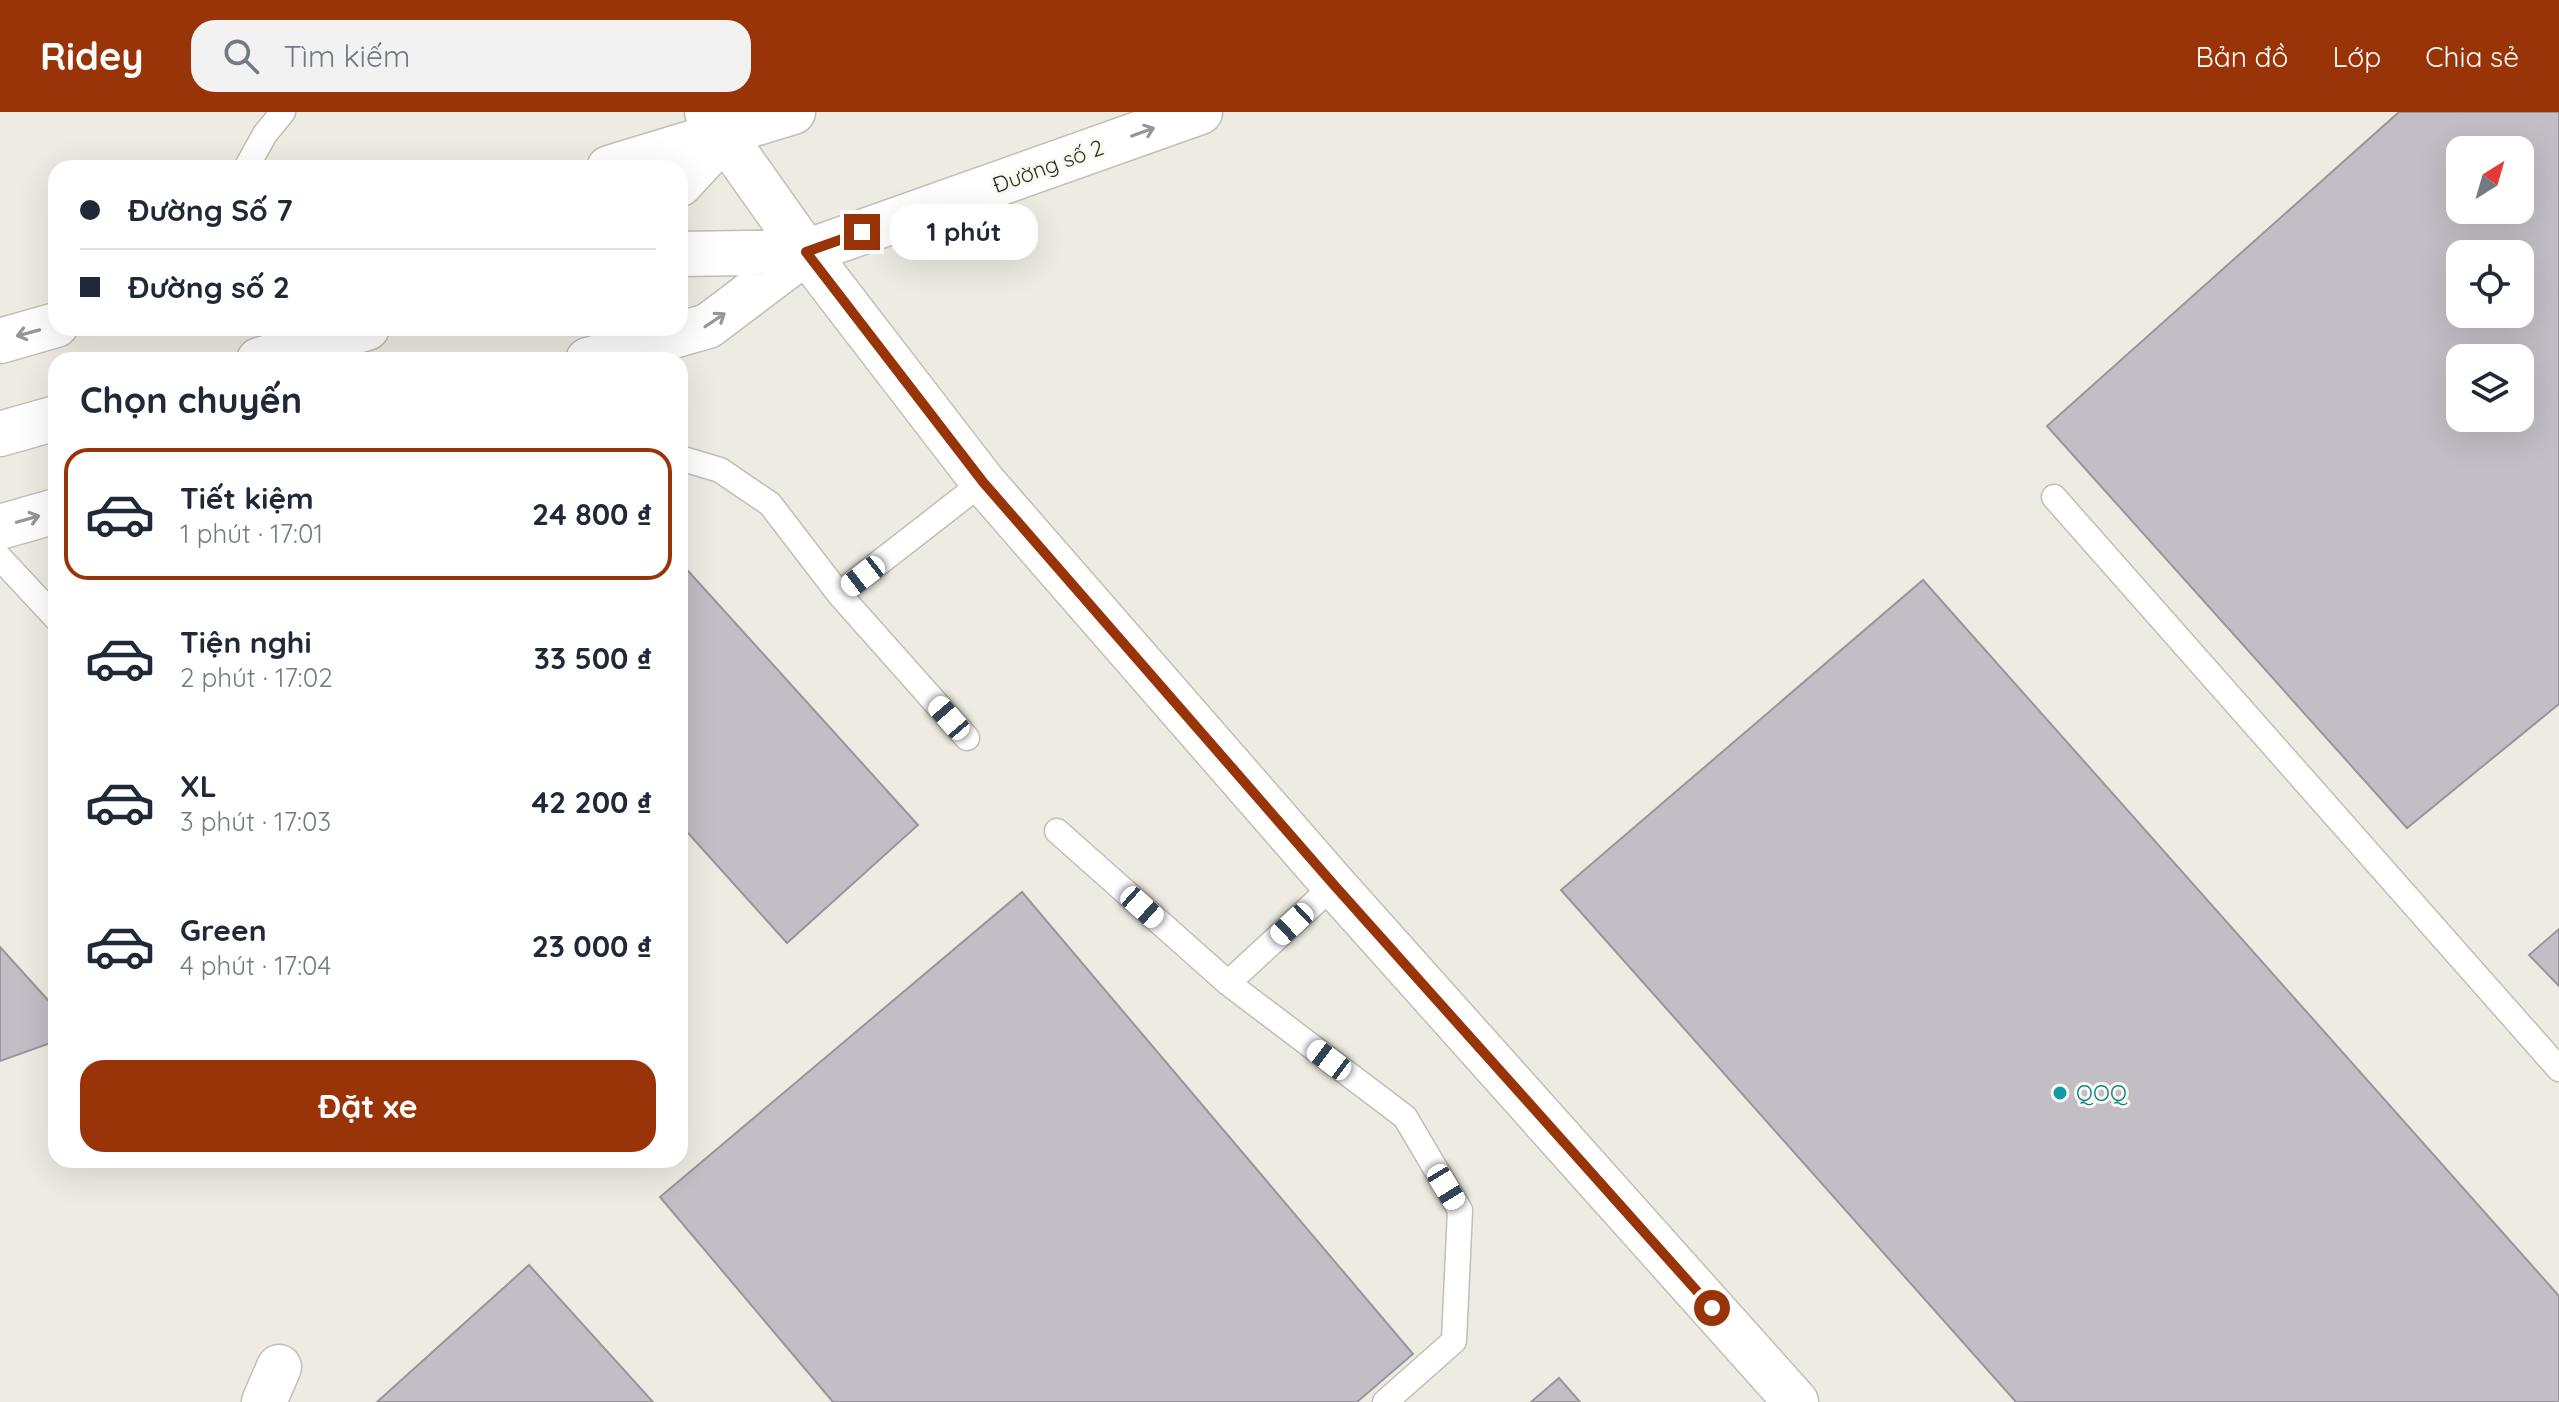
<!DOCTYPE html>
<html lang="vi">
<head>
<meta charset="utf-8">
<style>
	body { margin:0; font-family:Quicksand,sans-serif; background:#f2f2f3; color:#1f2937; height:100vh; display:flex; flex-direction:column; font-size:30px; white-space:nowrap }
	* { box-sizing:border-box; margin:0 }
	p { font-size:26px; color:#747a83 }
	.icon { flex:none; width:44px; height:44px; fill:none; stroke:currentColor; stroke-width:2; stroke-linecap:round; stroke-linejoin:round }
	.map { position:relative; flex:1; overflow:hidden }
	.panel { position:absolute; left:48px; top:240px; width:640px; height:816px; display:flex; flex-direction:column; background:#fff; border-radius:24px; box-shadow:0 8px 32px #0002 }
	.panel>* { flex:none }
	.top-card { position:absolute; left:48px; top:48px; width:640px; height:176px; border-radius:24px; box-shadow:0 8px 32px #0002; display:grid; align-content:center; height:176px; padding:0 32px; background:#fff }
	.needle { width:52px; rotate:37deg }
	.fabs { position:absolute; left:2446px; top:24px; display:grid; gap:16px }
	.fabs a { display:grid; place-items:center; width:88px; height:88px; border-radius:16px; background:#fff; box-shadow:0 8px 32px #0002; font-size:40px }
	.end { position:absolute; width:36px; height:36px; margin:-18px; border:10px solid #993408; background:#fff; box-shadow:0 0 0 4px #fff }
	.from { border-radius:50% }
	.bubble { position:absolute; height:56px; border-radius:24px; background:#fff; box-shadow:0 8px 32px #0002; font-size:26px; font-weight:800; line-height:56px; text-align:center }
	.car { position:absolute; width:24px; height:48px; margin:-24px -12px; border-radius:10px; box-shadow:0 0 6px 2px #0007; background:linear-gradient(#fff 24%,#345 0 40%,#fff 0 76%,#345 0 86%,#fff 0) }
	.top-card b { display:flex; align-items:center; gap:28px; height:76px; font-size:30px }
	.top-card b+b { border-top:2px solid #e0e1e3 }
	.top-card i { width:20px; height:20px; background:#1f2937 }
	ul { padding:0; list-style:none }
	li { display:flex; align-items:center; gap:24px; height:132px; margin:0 16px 12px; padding:0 16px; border:4px solid transparent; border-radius:24px }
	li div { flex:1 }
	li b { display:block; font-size:30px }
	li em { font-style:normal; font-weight:800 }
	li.current { border-color:#993408 }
	li>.icon { width:72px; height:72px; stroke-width:1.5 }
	h2 { padding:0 32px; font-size:36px; line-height:96px }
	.button { display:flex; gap:16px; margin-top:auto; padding:16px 32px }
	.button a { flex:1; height:92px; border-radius:24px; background:#993408; color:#fff; font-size:32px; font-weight:800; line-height:92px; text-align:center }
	header { display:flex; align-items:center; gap:48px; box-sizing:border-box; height:112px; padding:0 40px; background:#993408; color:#fff }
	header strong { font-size:38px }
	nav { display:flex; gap:44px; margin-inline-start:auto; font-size:28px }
	.search { width:560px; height:72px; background:#f2f2f3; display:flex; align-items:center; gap:20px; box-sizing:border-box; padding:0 28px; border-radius:24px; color:#747a83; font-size:30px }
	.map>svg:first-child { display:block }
	.building { fill:#c3bdc5; stroke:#9a949c; stroke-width:2; fill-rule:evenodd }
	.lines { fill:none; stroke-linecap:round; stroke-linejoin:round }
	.lane-casing { stroke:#c0beb5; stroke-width:27 }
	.street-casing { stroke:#c0beb5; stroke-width:47 }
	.secondary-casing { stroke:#c0beb5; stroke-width:47 }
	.lane { stroke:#fff; stroke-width:24 }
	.street { stroke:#fff; stroke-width:44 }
	.secondary { stroke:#fff; stroke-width:44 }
	.oneway { stroke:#979694 }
	.route { stroke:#993408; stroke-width:10 }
	.culture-dot { fill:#0f9aa8; stroke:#fbf9ef; stroke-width:3 }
	.labels { text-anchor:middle; stroke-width:6; stroke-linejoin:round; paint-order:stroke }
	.street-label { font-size:22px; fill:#2f2e2a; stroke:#fbf9ef }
	.culture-label { font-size:22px; fill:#0d838f; stroke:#fbf9ef; text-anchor:start }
</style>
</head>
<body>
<header>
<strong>Ridey</strong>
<div class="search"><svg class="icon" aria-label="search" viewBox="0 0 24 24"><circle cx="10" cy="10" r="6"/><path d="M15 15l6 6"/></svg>Tìm kiếm</div>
<nav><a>Bản đồ</a><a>Lớp</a><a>Chia sẻ</a></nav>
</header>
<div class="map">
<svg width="2559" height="1290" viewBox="0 0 2559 1290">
	<rect width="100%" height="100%" fill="#eeece2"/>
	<!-- building -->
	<path class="building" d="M 2399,0 L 2559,0 L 2559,592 L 2407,716 L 2047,314 ZM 2460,38 L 2520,38 L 2520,98 L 2460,98 ZM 2460,142 L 2520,142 L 2520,202 L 2460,202 ZM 2460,246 L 2520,246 L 2520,306 L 2460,306 Z
		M 680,450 L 918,713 L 787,831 L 680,712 Z
		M 1923,468 L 2559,1184 L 2559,1290 L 2016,1290 L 1561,778 Z
		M 1022,780 L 1413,1242 L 1357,1290 L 833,1290 L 660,1085 Z
		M 2559,817 L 2559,874 L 2529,843 Z
		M 0,835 L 56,897 L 56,929 L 0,949 Z
		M 529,1153 L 653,1290 L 377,1290 Z
		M 1559,1266 L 1580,1290 L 1531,1290 Z"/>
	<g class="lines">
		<defs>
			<path id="lane" d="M 246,56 L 265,22 L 283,0
				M 680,346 L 720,358 L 770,392 L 839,482
				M 2054,385 L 2559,957
				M 0,446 L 56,506
				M 967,626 L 839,482 L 983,370
				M 1057,719 L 1228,871
				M 1334,773 L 1228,871 L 1405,1005 L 1460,1098 L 1454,1229 L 1385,1290"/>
			<path id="street" d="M 264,1290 L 279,1255"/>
			<path id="secondary" d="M 707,0 L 806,140 L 983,370 L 1334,773 L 1796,1290
				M 609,56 L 793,0
				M 680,72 L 725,23
				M 680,142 L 806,140
				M 0,229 L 56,213
				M 259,248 L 367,216
				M 588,248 L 708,214 L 806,140 L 1200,0
				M 0,322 L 56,306
				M 0,415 L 56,399"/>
		</defs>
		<!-- lane casing -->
		<use href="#lane" class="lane-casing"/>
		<!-- street casing -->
		<use href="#street" class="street-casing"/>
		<!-- secondary casing -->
		<use href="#secondary" class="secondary-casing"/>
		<!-- lane -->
		<use href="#lane" class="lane"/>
		<!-- street -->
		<use href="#street" class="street"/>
		<!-- secondary -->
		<use href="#secondary" class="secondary"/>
	</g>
	<!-- one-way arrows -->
	<defs><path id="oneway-shaft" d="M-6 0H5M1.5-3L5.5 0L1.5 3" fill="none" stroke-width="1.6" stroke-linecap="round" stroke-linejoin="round" transform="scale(2)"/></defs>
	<g class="oneway">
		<use href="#oneway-shaft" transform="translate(1143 20) rotate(-20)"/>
		<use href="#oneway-shaft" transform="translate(715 208) rotate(-34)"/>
		<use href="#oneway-shaft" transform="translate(28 221) rotate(165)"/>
		<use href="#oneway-shaft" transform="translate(28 407) rotate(-16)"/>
	</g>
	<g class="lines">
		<!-- route -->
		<path class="route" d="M 862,120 L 806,140 L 983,370 L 1334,773 L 1712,1196"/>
	</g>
	<!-- markers -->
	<circle class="culture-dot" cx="2060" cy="981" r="8"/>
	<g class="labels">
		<!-- street labels -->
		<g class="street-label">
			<text transform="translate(1048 54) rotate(-20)" y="8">Đường số 2</text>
		</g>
		<!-- culture labels -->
		<g class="culture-label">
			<text x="2076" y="989">QOQ</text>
		</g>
	</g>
</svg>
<div class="fabs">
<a><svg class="needle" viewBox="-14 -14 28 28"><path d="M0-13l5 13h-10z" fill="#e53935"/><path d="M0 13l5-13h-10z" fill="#747a83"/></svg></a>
<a><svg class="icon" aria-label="locate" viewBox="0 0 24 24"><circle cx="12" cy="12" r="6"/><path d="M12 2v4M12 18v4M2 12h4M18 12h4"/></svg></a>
<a><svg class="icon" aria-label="layers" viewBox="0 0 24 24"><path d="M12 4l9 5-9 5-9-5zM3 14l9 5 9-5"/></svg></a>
</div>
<i class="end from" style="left:1712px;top:1196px"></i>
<i class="end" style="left:862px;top:120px"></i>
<div class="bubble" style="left:890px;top:92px;width:148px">1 phút</div>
<i class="car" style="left:863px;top:464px;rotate:232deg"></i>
<i class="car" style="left:949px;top:606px;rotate:319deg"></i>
<i class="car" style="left:1142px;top:795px;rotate:132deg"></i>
<i class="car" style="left:1292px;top:812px;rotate:227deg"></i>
<i class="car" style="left:1329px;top:948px;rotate:307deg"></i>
<i class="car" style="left:1446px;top:1075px;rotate:149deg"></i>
<div class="top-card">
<b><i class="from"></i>Đường Số 7</b>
<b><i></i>Đường số 2</b>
</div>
<section class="panel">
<h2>Chọn chuyến</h2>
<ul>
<li class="current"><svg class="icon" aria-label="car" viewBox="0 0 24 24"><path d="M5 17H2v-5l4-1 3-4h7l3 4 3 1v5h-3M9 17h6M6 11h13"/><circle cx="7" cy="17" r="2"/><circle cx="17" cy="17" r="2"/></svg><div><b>Tiết kiệm</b><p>1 phút · 17:01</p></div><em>24 800 ₫</em></li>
<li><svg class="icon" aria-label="car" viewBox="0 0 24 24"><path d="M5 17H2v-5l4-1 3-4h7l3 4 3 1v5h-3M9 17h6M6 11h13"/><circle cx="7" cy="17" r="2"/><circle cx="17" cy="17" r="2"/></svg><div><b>Tiện nghi</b><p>2 phút · 17:02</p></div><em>33 500 ₫</em></li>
<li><svg class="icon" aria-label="car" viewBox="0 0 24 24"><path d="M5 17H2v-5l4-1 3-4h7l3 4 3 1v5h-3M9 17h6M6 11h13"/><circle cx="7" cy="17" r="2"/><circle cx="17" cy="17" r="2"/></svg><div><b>XL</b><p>3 phút · 17:03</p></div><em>42 200 ₫</em></li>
<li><svg class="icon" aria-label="car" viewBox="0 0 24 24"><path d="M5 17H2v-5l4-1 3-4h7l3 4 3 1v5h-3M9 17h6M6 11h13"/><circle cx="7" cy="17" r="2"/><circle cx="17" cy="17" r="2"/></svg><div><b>Green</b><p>4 phút · 17:04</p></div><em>23 000 ₫</em></li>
</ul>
<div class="button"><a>Đặt xe</a></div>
</section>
</div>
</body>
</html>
